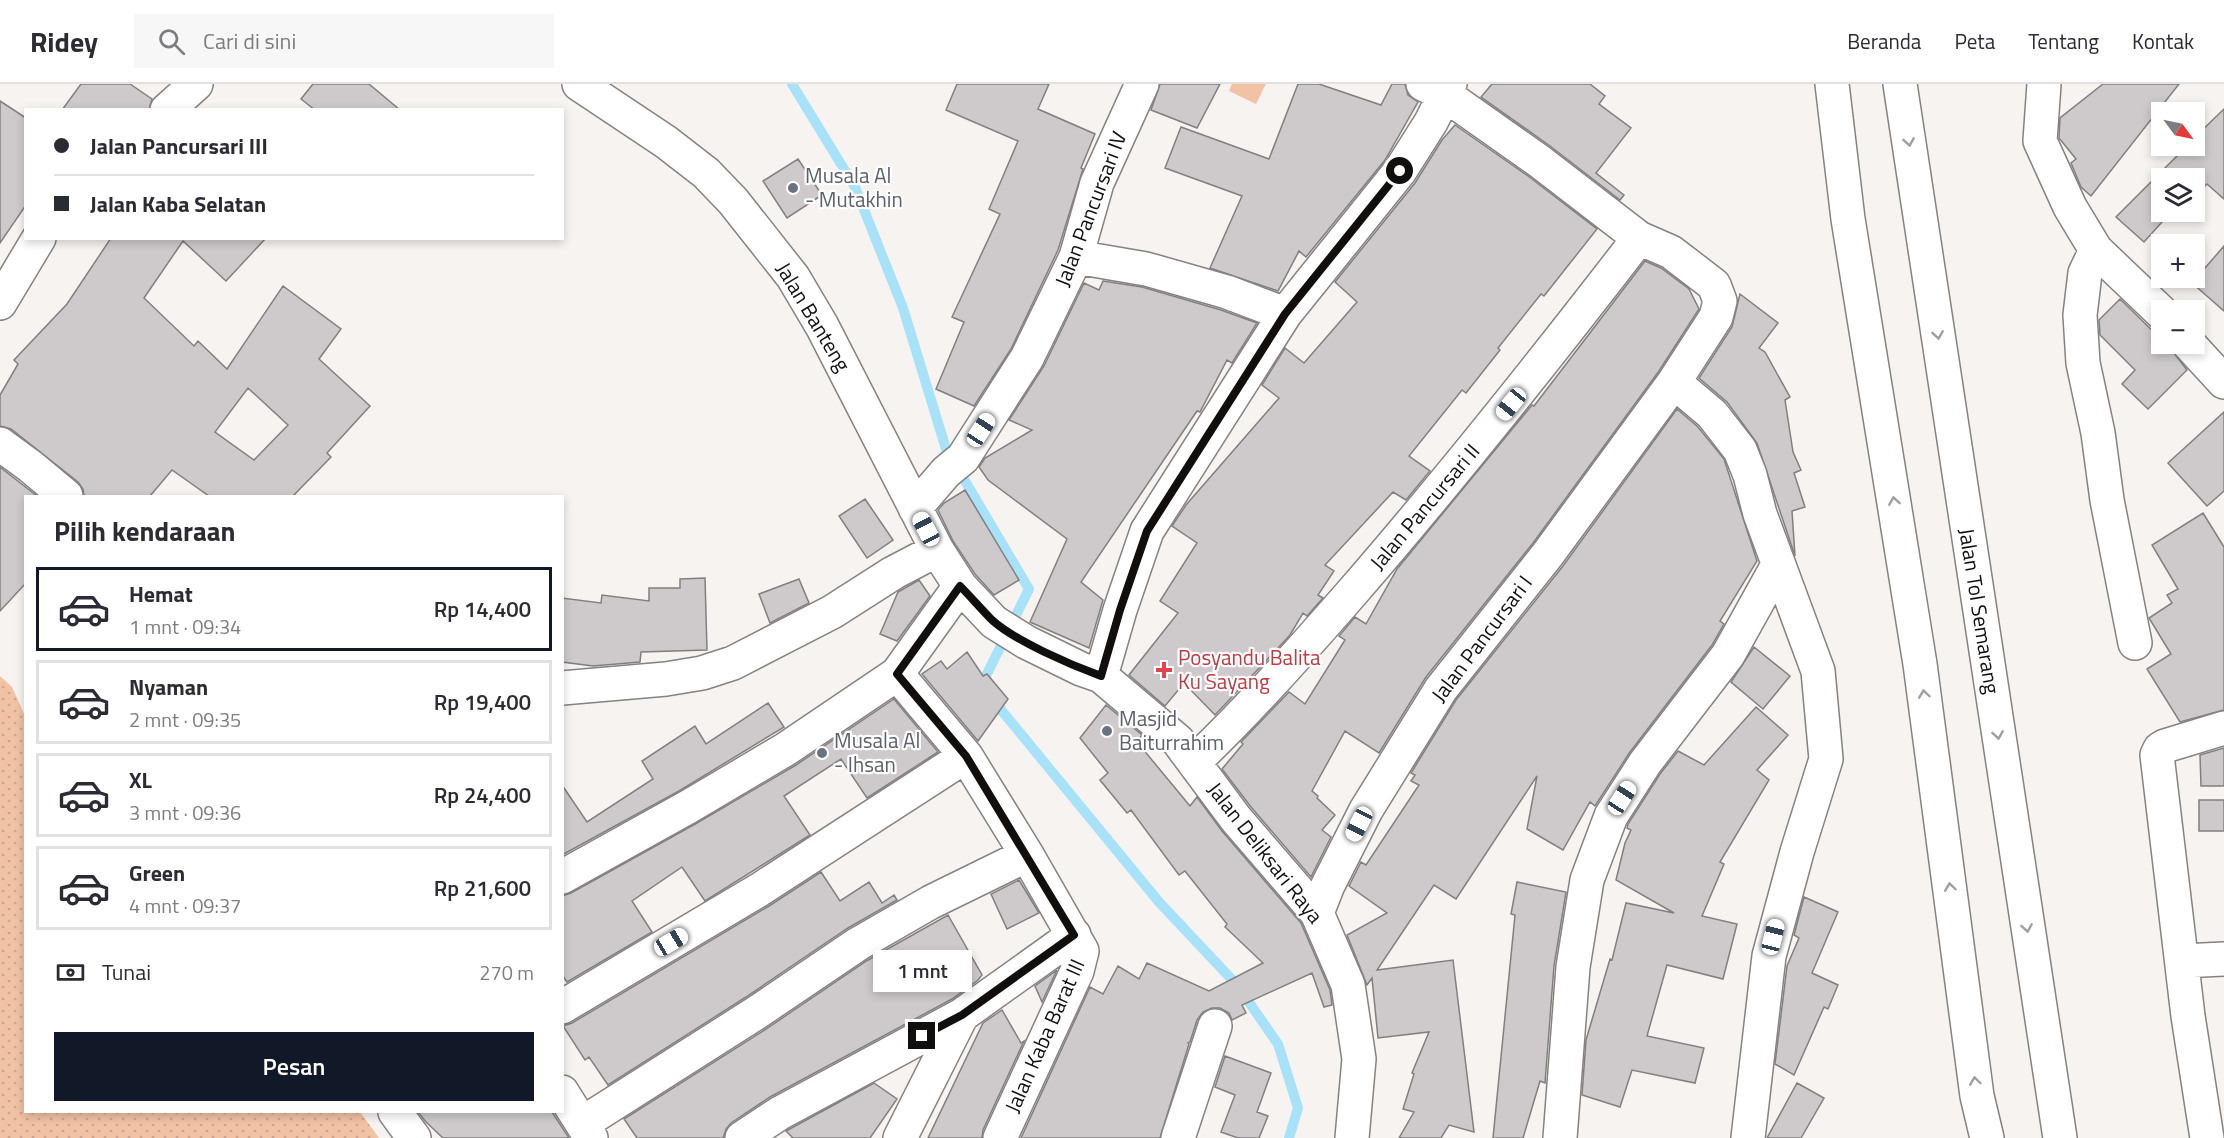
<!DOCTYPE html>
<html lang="id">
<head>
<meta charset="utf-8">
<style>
	body { margin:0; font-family:"Titillium Web",sans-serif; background:#f7f7f7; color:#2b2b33; height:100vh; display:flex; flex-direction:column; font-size:22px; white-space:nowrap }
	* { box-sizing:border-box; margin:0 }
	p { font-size:20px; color:#7c7c81 }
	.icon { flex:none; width:33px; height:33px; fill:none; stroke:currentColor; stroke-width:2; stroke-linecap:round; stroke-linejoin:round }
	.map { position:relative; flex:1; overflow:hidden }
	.side { position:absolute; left:24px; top:411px; width:540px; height:618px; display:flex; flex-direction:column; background:#fff; border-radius:0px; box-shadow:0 3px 9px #0003 }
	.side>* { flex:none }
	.guide { position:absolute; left:24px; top:24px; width:540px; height:132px; border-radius:0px; box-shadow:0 3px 9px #0003; display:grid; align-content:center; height:132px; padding:0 30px; background:#fff }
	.needle { width:39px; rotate:123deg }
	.fabs { position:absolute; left:2151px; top:18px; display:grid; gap:12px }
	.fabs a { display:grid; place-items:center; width:54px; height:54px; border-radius:0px; background:#fff; box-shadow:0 3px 9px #0003; font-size:30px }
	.end { position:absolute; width:27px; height:27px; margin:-14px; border:8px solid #100f0e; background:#fff; box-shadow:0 0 0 3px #fff }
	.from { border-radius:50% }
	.bubble { position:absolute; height:42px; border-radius:0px; background:#fff; box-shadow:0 3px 9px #0003; font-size:20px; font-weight:600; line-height:42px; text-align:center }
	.car { position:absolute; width:18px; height:36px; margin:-18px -9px; border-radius:8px; box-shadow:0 0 4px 2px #0007; background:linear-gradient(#fff 24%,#345 0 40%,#fff 0 76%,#345 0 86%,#fff 0) }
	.guide b { display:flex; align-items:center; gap:21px; height:57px; font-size:22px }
	.guide b+b { border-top:2px solid #e1e1e2 }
	.guide i { width:15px; height:15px; background:#2b2b33 }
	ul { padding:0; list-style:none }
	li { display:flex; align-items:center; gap:18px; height:84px; margin:0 12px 9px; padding:0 18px; border:3px solid #e1e1e2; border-radius:0px }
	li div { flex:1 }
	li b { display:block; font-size:22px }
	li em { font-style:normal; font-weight:600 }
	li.current { border-color:#111827 }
	li>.icon { width:54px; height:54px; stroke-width:1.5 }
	h2 { padding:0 30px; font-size:27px; line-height:72px }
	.pay { display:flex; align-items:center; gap:15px; height:66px; padding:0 30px; font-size:22px }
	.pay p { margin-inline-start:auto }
	.action { display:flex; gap:12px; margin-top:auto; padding:12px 30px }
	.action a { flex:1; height:69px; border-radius:0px; background:#111827; color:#fff; font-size:24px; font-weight:600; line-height:69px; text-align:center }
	header { display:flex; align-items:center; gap:36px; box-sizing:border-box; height:84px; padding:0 30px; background:#fff; border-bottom:2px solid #e1e1e2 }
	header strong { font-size:28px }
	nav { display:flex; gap:33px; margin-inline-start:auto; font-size:21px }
	.search { width:420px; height:54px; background:#f7f7f7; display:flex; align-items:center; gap:15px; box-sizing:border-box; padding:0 21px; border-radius:0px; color:#7c7c81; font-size:22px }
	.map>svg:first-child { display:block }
	.grass { fill:url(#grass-dots) }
	.park { fill:#f1c2a4 }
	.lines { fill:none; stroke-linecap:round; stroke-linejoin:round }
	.stream { stroke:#a8e2f9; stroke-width:10 }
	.building { fill:#cecacb; stroke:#837e80; stroke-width:1.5; fill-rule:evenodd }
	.street-casing { stroke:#858280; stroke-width:36 }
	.highway-casing { stroke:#858280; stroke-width:36 }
	.street { stroke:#fff; stroke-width:33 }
	.highway { stroke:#fff; stroke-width:33 }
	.oneway { stroke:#9f9f9f }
	.route { stroke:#100f0e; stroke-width:8 }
	.worship-dot { fill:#6b7280; stroke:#fff; stroke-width:2 }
	.health-dot { fill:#e0444e; stroke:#fff; stroke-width:2 }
	.labels { text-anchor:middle; stroke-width:4.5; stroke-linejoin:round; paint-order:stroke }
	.worship-label { font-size:21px; fill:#5b616d; stroke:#fff; text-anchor:start }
	.street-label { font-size:21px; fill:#100f0e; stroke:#fff }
	.health-label { font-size:21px; fill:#be3a42; stroke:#fff; text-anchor:start }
</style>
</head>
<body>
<header>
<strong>Ridey</strong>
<div class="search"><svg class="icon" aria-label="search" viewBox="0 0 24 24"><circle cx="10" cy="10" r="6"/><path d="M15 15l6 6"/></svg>Cari di sini</div>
<nav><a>Beranda</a><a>Peta</a><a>Tentang</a><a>Kontak</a></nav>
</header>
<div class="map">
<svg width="2224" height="1054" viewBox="0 0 2224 1054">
	<defs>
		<pattern id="grass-dots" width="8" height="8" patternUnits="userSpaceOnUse" patternTransform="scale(1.5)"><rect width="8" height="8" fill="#f1c2a4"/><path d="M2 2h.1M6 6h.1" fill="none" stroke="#cea68c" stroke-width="1.8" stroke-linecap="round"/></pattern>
	</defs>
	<rect width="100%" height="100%" fill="#f7f3f0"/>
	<!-- grass -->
	<path class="grass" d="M 0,592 L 12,603 L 25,632 L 26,1028 L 360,1028 L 379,1054 L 0,1054 Z"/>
	<!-- park -->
	<path class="park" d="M 1232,0 L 1266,0 L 1256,20 L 1229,7 Z"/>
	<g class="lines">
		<!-- stream -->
		<path class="stream" d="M 792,0 L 855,103 L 903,224 L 946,365 L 1029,505 L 981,602
			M 993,616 L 1159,818 L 1237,901 L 1278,960 L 1298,1024 L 1289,1054"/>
	</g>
	<!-- building -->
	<path class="building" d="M 81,0 L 130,0 L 152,15 L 149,26 L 62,26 Z
		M 313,0 L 369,0 L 400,26 L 315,26 L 301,15 Z
		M 957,0 L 1049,0 L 1038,25 L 1095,50 L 1081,84 L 1083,85 L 1058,166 L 1011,265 L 974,322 L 936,305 L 964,238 L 952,233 L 1000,130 L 989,125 L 1018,57 L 946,26 Z
		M 1160,0 L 1220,0 L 1197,44 L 1151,26 Z
		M 1298,0 L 1319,0 L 1381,21 L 1392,0 L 1405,0 L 1408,11 L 1418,18 L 1385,76 L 1306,173 L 1299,167 L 1278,207 L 1210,184 L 1242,112 L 1165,84 L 1181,43 L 1269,75 Z
		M 1492,0 L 1590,0 L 1605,12 L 1599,20 L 1631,44 L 1596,89 L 1624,111 L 1620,116 L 1550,62 L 1481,13 Z
		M 2103,0 L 2179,0 L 2091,112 L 2081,103 L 2071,79 L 2076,75 L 2059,54 L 2060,34 Z
		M 0,17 L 26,34 L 26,121 L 0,159 Z
		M 2224,25 L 2224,115 L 2207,100 L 2201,106 L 2196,100 L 2194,101 L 2194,94 L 2162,94 L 2162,128 L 2171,128 L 2144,158 L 2116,133 L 2187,62 L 2194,62 L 2194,54 Z
		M 1455,41 L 1528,92 L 1597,145 L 1544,212 L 1541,210 L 1498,264 L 1500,266 L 1466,309 L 1462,306 L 1409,372 L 1430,387 L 1406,416 L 1393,408 L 1325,481 L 1334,487 L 1318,511 L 1323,514 L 1307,532 L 1303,529 L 1290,551 L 1279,563 L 1215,631 L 1184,599 L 1165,622 L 1129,591 L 1178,529 L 1160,517 L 1197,459 L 1172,442 L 1186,421 L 1279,314 L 1262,301 L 1285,264 L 1304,279 L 1357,218 L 1335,198 L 1415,99 L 1442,56 Z
		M 798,75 L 822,111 L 787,134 L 763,97 Z
		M 111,154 L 266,154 L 226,197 L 183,157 L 144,214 L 194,262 L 198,257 L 227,285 L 283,202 L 341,245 L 319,275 L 370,322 L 327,369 L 331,373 L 293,412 L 209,412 L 172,386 L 150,412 L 84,412 L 83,405 L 78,398 L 11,345 L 0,342 L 0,311 L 18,280 L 14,276 L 67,220 ZM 248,304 L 288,341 L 254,376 L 215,348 Z
		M 2224,162 L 2224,227 L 2192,199 Z
		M 1645,177 L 1661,184 L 1689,205 L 1699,225 L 1659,287 L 1533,459 L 1426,593 L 1379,669 L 1345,647 L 1312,707 L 1318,712 L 1317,714 L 1335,731 L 1322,746 L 1331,753 L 1311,793 L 1251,723 L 1222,685 L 1243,660 L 1241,658 L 1289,608 L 1305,620 L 1345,556 L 1339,552 L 1355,533 L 1366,540 L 1397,485 L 1532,321 L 1534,322 Z
		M 1103,197 L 1142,203 L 1221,226 L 1257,239 L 1232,279 L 1227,276 L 1200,328 L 1197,327 L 1081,498 L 1103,516 L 1089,564 L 1030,538 L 1067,455 L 988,396 L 979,383 L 985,374 L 1032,346 L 1009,336 L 1044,282 L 1084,199 L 1099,206 Z
		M 1740,210 L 1778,239 L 1759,264 L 1765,268 L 1790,313 L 1785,316 L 1793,368 L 1801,386 L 1794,389 L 1805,423 L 1792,427 L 1795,472 L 1757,359 L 1727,318 L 1699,294 L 1732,243 Z
		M 2120,215 L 2162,256 L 2162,260 L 2166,260 L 2171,265 L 2187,286 L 2148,325 L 2122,300 L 2135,286 L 2100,251 L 2099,236 Z
		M 1677,325 L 1698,343 L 1724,375 L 1757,477 L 1720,537 L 1724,540 L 1712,561 L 1630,668 L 1595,722 L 1590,718 L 1563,766 L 1527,745 L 1537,692 L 1456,815 L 1434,801 L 1377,886 L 1453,876 L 1474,1048 L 1449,1041 L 1441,1054 L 1399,1054 L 1414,1028 L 1403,1025 L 1414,990 L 1412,989 L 1429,948 L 1378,954 L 1372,894 L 1367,901 L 1347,851 L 1387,829 L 1349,802 L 1361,778 L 1366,781 L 1419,701 L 1411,697 L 1415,691 L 1411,689 L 1456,616 L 1563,482 Z
		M 2224,328 L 2224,407 L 2207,422 L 2168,379 Z
		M 0,383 L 37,412 L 26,412 L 26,499 L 0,527 Z
		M 965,406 L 1019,496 L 994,511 L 975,490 L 953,457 L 938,426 L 944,419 Z
		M 865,415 L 893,456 L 867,474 L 839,432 Z
		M 2203,429 L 2224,463 L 2224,626 L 2180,638 L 2147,585 L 2171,570 L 2149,534 L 2172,519 L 2167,511 L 2178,505 L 2152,461 Z
		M 705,494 L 707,566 L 641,568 L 640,578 L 593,582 L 562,578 L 562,514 L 601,519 L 602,511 L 649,517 L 649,504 L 680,504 L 680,495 Z
		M 799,495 L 809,519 L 770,539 L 759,510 Z
		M 919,496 L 930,512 L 897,557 L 880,550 L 898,508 Z
		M 1754,563 L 1790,592 L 1763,625 L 1731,598 Z
		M 967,568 L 983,592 L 987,590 L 1008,615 L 978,657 L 922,590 L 941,577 L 947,585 Z
		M 894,615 L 938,668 L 867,714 L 841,675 L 784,712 L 810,751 L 705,817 L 682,783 L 632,817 L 652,848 L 567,898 L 562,891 L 562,812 L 571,809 L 697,739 L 796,681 Z
		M 768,619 L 784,643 L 679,707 L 562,771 L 562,701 L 587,738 L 653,695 L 642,677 L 695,642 L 706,660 Z
		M 1106,621 L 1142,651 L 1137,658 L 1190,722 L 1197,713 L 1222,747 L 1301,839 L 1330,906 L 1332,921 L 1324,923 L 1312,889 L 1242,921 L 1246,929 L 1232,936 L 1229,929 L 1220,924 L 1212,924 L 1203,928 L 1197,936 L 1190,958 L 1188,959 L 1189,960 L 1160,1054 L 1021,1054 L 1090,903 L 1103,910 L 1118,882 L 1139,895 L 1147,879 L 1209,907 L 1263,879 L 1225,843 L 1227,840 L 1185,787 L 1179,791 L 1131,726 L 1127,729 L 1100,696 L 1108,689 L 1080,654 Z
		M 1756,623 L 1788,651 L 1757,686 L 1769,696 L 1720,778 L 1724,780 L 1702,832 L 1737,840 L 1723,895 L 1667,881 L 1647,952 L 1704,964 L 1695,999 L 1632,986 L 1620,1023 L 1582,1011 L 1586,956 L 1610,875 L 1612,876 L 1626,819 L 1674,829 L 1616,796 L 1625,759 L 1631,746 L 1627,744 L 1628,740 L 1660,690 L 1678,667 L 1704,681 Z
		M 2224,664 L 2224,702 L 2201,702 L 2200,671 Z
		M 2199,716 L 2224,716 L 2224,747 L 2199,747 Z
		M 821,788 L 840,817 L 869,798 L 882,819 L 894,811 L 897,816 L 848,844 L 746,913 L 608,1001 L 589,973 L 585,976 L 563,942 L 572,939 L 769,822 Z
		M 1019,796 L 1039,829 L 1007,845 L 991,810 Z
		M 1517,798 L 1566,808 L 1554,882 L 1545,999 L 1540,997 L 1523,1054 L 1493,1054 L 1515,831 L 1511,830 Z
		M 1804,813 L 1838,828 L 1812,889 L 1838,901 L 1828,925 L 1824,923 L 1794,991 L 1775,980 L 1787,882 L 1799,854 L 1794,851 Z
		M 948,831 L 982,891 L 978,896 L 952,915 L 770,1013 L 731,1039 L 726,1045 L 723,1054 L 637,1054 L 624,1035 L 766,945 L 868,876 Z
		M 1057,886 L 1042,918 L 1035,902 Z
		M 1002,926 L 1021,959 L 1024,957 L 983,1046 L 982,1054 L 928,1054 L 983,939 Z
		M 1225,972 L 1271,989 L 1257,1028 L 1268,1032 L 1259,1054 L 1238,1054 L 1221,1048 L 1235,1011 L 1215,1003 Z
		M 874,999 L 897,1015 L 870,1054 L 793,1054 L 786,1047 Z
		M 1797,999 L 1824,1014 L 1801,1054 L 1767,1054 Z
		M 418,1028 L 552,1028 L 569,1054 L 443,1054 L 426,1038 Z"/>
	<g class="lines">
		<defs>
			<path id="street" d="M 579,0 L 666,58 L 706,89 L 733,117 L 793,193 L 822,242 L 937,466 L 960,502 L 994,538 L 1026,558 L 1081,585 L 1101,592 L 1178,657 L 1236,735 L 1317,829 L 1348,901 L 1359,975 L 1352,1054
				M 2044,0 L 2040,57 L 2070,123 L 2096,166 L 2162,229
				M 167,26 L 196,0
				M 2096,166 L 2085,189 L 2080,231 L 2083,279 L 2098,349 L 2107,416 L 2135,559
				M 1076,173 L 1146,185 L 1227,208 L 1285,230
				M 0,219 L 39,154
				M 2189,260 L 2224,298
				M 1674,298 L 1712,330 L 1740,366 L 1750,391 L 1760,430 L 1818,587 L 1826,675 L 1797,768 L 1769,872 L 1748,1054
				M 0,360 L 30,382 L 66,412
				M 915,424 L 946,388 L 963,374 L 1027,274 L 1076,173 L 1097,99 L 1142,0
				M 897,590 L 966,672 L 1027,771 L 1082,867 L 1077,887 L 1000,1054
				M 1101,592 L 1120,526 L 1147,447 L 1285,230 L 1400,87 L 1431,38 L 1450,0
				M 562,604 L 666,595 L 702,589 L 733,579 L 832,528 L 893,489 L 937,466
				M 1194,678 C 1249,626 1299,569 1349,512 C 1450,396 1545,276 1639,154
				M 562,793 L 688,723 L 786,665 L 897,590 L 960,502
				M 1317,829 L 1328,801 L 1366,726 L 1441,605 L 1548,470 L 1674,298 L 1716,233 L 1720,217 L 1714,201 L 1671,168 L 1639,154 L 1539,77 L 1444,10 L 1423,0
				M 2182,877 L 2224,875
				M 562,923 L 759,806 L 966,672
				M 562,1008 L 591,1054
				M 395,1028 L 414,1054
				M 583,1039 L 756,929 L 858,860 L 931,818 L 1027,771
				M 742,1054 L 780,1029 L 962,931 L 1074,851
				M 900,1054 L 962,931
				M 1178,1054 L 1215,942
				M 1560,1054 L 1573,883 L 1587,796 L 1611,732 L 1645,679 L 1728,571 L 1778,481
				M 2207,1054 L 2188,932 L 2157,671 L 2160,665 L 2165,662 L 2224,644"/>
			<path id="highway" d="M 1832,0 L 1848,135 L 1920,580 L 1977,1012 L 1987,1054
				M 1900,0 L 2060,1054"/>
		</defs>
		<!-- street casing -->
		<use href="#street" class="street-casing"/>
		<!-- highway casing -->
		<use href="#highway" class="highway-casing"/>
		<!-- street -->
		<use href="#street" class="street"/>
		<!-- highway -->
		<use href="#highway" class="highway"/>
	</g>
	<!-- one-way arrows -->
	<defs><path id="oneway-chevron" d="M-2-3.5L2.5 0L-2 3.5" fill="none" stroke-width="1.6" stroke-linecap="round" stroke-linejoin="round" transform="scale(1.5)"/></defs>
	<g class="oneway">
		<use href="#oneway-chevron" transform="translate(1909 58) rotate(81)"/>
		<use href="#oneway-chevron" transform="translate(1938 251) rotate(81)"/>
		<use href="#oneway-chevron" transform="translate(1894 417) rotate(-99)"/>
		<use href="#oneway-chevron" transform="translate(1924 610) rotate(-98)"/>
		<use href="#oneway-chevron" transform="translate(1998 651) rotate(81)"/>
		<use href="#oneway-chevron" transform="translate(1950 803) rotate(-98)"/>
		<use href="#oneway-chevron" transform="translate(2027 844) rotate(81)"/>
		<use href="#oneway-chevron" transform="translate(1975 997) rotate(-98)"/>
	</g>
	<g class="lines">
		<!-- route -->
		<path class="route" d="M 922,952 L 962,931 L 1074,851 L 966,672 L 897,590 L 960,502 C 971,513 981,525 992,536 C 1015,557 1071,581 1101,592 L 1120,526 L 1147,447 L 1285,230 L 1400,87"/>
	</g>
	<!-- markers -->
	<g class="worship-dot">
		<circle cx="793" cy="104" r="6"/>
		<circle cx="1107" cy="647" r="6"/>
		<circle cx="822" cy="669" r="6"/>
	</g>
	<path class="health-dot" d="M1161 577h6v6h6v6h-6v6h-6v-6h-6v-6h6z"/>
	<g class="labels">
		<!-- worship labels -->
		<g class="worship-label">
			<text x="805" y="99">Musala Al<tspan x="805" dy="24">- Mutakhin</tspan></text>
			<text x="1119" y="642">Masjid<tspan x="1119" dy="24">Baiturrahim</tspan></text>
			<text x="834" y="664">Musala Al<tspan x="834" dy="24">- Ihsan</tspan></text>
		</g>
		<!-- street labels -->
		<g class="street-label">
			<text transform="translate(1091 125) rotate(-69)" y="7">Jalan Pancursari IV</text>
			<text transform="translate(813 233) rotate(59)" y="7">Jalan Banteng</text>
			<text transform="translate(1425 423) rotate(-50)" y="7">Jalan Pancursari II</text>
			<text transform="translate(1979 527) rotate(81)" y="7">Jalan Tol Semarang</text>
			<text transform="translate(1482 555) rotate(-53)" y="7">Jalan Pancursari I</text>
			<text transform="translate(1265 769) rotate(52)" y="7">Jalan Deliksari Raya</text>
			<text transform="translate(1045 952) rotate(-66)" y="7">Jalan Kaba Barat III</text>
		</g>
		<!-- health labels -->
		<g class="health-label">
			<text x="1178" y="581">Posyandu Balita<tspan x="1178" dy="24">Ku Sayang</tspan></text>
		</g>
	</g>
</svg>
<div class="fabs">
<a><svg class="needle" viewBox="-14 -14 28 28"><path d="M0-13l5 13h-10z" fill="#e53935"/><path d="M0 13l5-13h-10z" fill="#7c7c81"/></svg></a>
<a><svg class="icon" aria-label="layers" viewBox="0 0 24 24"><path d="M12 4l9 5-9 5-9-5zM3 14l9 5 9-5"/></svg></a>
<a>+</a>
<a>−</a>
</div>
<i class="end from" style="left:1400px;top:87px"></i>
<i class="end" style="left:922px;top:952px"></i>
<div class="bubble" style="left:873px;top:866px;width:99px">1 mnt</div>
<i class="car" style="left:1511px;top:320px;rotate:219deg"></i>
<i class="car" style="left:981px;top:346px;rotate:33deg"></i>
<i class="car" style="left:926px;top:445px;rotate:332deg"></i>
<i class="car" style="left:1622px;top:714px;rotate:33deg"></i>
<i class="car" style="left:1359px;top:740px;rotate:207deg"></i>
<i class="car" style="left:1773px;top:853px;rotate:14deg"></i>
<i class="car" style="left:671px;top:858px;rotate:59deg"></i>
<div class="guide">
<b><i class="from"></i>Jalan Pancursari III</b>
<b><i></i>Jalan Kaba Selatan</b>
</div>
<section class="side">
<h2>Pilih kendaraan</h2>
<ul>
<li class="current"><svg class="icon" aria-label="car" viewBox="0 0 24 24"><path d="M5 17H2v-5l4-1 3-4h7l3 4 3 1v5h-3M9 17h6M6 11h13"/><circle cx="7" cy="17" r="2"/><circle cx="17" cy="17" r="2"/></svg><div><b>Hemat</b><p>1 mnt · 09:34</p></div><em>Rp 14,400</em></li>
<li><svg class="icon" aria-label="car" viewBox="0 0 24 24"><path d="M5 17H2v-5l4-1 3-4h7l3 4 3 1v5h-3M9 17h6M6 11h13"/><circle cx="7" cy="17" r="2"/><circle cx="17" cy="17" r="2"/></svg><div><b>Nyaman</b><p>2 mnt · 09:35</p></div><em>Rp 19,400</em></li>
<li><svg class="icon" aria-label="car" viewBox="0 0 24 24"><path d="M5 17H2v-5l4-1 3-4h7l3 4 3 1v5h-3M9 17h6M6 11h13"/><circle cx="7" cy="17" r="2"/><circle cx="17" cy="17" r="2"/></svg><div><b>XL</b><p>3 mnt · 09:36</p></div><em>Rp 24,400</em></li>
<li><svg class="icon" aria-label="car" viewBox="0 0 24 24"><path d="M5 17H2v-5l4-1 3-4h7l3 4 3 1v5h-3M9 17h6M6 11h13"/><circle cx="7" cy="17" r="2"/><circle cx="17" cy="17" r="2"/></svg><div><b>Green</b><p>4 mnt · 09:37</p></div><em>Rp 21,600</em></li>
</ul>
<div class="pay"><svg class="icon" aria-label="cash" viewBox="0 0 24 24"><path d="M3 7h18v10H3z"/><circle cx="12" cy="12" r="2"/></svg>Tunai<p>270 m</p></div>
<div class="action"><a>Pesan</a></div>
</section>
</div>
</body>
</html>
